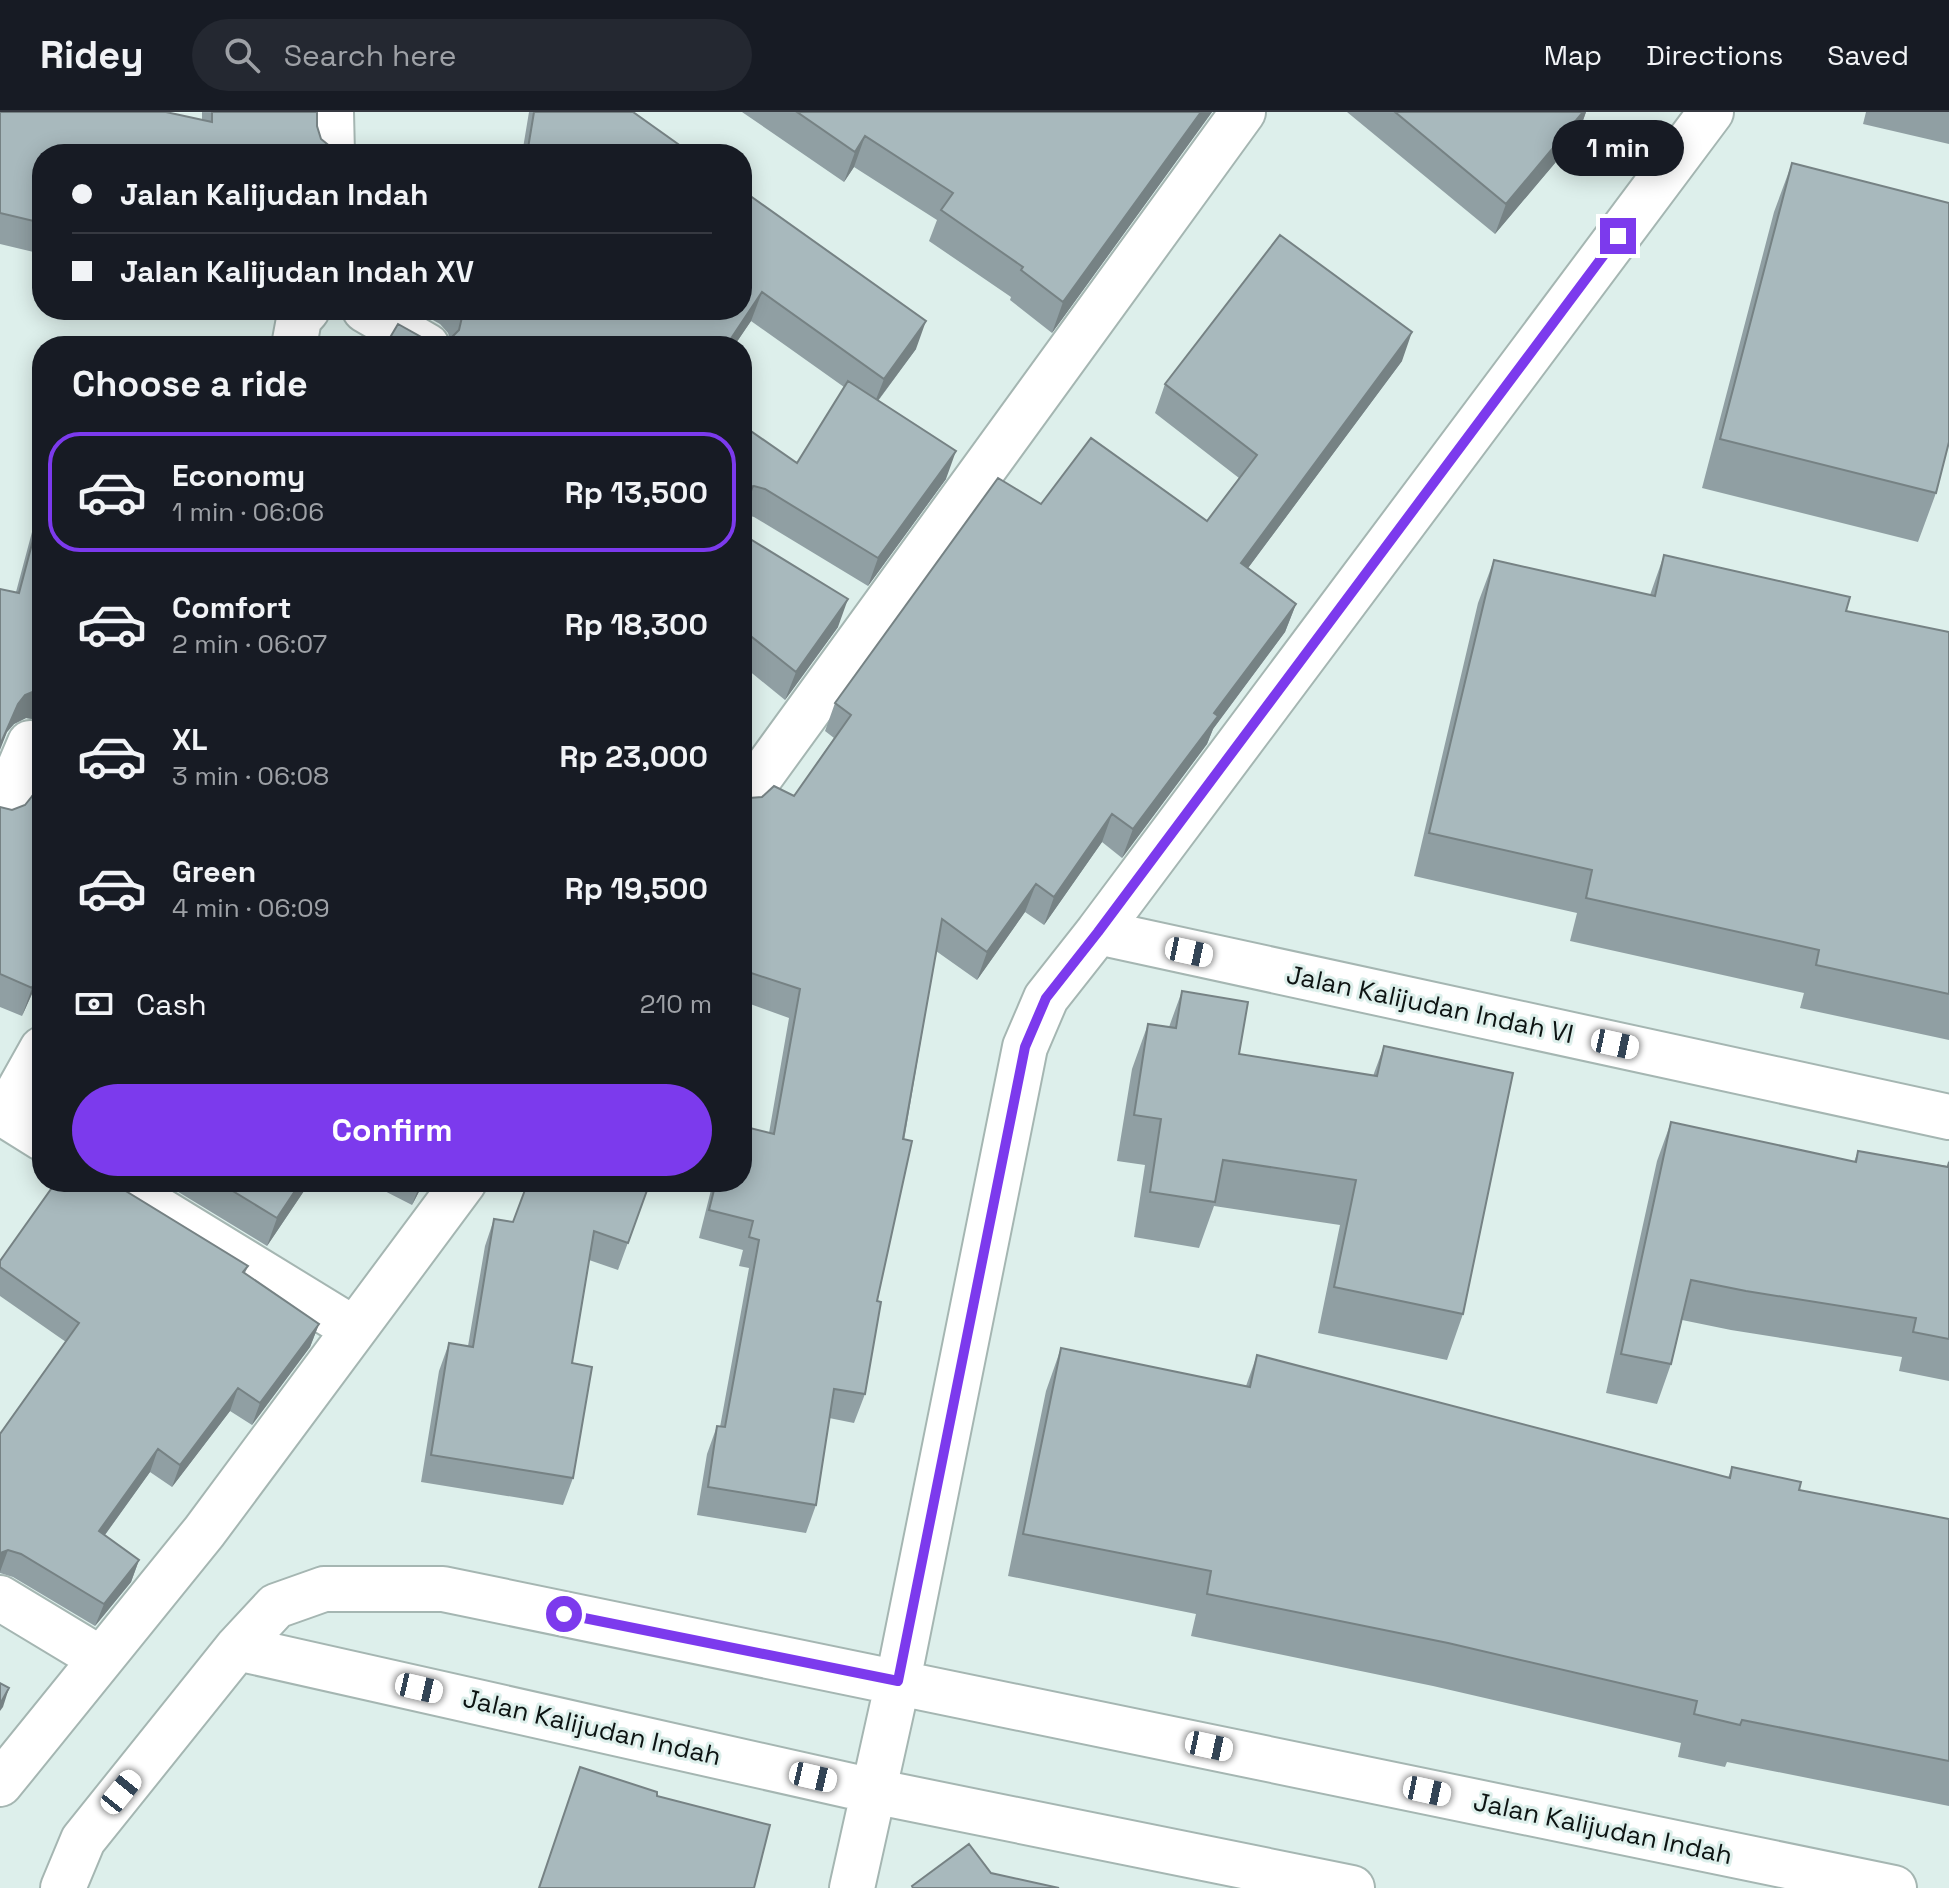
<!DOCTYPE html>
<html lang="en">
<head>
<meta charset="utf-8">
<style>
	body { margin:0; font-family:"Space Grotesk",sans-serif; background:#242831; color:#f1f3f6; height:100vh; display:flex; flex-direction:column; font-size:30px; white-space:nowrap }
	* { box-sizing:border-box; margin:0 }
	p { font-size:26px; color:#9ea1a6 }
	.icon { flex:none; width:44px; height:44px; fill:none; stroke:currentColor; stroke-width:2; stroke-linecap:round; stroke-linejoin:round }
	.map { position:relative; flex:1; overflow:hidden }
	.panel { position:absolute; left:32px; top:224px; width:720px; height:856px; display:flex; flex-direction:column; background:#171b24; border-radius:32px; box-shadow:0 4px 20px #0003 }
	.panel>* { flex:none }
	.top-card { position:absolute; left:32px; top:32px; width:720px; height:176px; border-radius:32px; box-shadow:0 4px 20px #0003; display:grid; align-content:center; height:176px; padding:0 40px; background:#171b24 }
	.end { position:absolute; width:36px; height:36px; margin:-18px; border:10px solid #7c3aed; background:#fff; box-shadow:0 0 0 4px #fff }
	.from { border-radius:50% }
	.bubble { position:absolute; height:56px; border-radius:28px; background:#171b24; box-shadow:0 4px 20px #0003; font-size:26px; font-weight:700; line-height:56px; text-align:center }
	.car { position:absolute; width:24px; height:48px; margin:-24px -12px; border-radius:10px; box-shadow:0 0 6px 2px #0007; background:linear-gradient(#fff 24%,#345 0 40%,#fff 0 76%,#345 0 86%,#fff 0) }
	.top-card b { display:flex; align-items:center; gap:28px; height:76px; font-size:30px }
	.top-card b+b { border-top:2px solid #363941 }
	.top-card i { width:20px; height:20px; background:#f1f3f6 }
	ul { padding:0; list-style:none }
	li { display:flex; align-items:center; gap:24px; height:120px; margin:0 16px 12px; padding:0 24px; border:4px solid transparent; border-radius:32px }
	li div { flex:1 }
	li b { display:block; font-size:30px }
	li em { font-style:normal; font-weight:700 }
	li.on { border-color:#7c3aed }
	li>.icon { width:72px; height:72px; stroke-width:1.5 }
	h2 { padding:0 40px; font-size:36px; line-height:96px }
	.pay { display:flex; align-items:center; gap:20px; height:88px; padding:0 40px; font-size:30px }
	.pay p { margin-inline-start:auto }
	.primary-button { display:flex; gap:16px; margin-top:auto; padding:16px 40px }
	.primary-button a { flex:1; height:92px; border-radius:48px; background:#7c3aed; color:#fff; font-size:32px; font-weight:700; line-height:92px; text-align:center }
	header { display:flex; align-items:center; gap:48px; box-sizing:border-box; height:112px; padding:0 40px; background:#171b24; border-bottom:2px solid #363941 }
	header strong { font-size:38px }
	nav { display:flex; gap:44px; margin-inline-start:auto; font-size:28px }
	.search { width:560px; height:72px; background:#242831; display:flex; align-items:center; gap:20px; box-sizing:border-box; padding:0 28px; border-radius:44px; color:#9ea1a6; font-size:30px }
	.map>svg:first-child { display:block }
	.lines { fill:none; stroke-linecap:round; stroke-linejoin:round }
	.minor-casing { stroke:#a5b6b2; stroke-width:48 }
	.minor { stroke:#fff; stroke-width:44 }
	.wall { fill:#909fa3 }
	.shaded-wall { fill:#768284 }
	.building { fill:#a8b9bd; stroke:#768284; stroke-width:2 }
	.route { stroke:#7c3aed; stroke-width:10 }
	.labels { text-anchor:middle; stroke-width:6; stroke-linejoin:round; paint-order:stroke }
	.street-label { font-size:26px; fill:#0d1312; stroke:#ddefeb }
</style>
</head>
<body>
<header>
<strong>Ridey</strong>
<div class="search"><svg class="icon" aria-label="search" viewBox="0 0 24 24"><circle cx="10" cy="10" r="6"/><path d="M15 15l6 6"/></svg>Search here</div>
<nav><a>Map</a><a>Directions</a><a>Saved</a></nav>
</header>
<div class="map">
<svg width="1949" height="1776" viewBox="0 0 1949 1776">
	<rect width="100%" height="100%" fill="#ddefeb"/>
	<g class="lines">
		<defs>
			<path id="minor" d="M 331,0 L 332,42
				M 365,198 L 427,234
				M 294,234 L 299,207 L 307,198
				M 742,690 L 1243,0
				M 0,701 L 30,631
				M 1098,820 L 1949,1005
				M 42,937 L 5,1003 L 42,1026
				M 114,1070 L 354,1217
				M 0,1486 L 101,1547
				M 237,1536 L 873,1679 L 1352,1776
				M 0,1672 L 204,1420 L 464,1070
				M 63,1776 L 83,1728 L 237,1536 L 276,1494 L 324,1477 L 443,1477 L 1894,1776
				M 852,1776 L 898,1569 L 1025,935 L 1046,886 L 1098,820 L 1711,0"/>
		</defs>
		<!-- minor casing -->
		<use href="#minor" class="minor-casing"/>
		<!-- minor -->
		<use href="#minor" class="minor"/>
	</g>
	<!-- wall -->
	<path class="wall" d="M 0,0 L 202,8 L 202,0 L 317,0 L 42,42 L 42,142 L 0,132 Z
		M 529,0 L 633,0 L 692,42 L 522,42 Z
		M 742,0 L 1212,0 L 1052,221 L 1010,188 L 1011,185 L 929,129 L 937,108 L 854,55 L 844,70 Z
		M 1347,0 L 1586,0 L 1577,25 L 1495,122 Z
		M 1866,0 L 1949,0 L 1949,32 L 1863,12 Z
		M 1792,51 L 1936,381 L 1918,430 L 1702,376 L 1774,100 Z
		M 742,78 L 916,237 L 878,289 L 946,367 L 868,474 L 754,405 L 743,402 L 742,313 L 797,351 L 844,275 L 751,209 L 734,234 L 385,234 L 425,227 L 436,231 L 450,227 L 448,221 L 440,212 L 415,198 L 742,198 Z
		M 1402,249 L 1248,456 L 1296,492 L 1285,520 L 1213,617 L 1207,632 L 1122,746 L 1102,730 L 1044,813 L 1025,800 L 977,868 L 936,839 L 877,1189 L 865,1282 L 854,1311 L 829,1306 L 816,1393 L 806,1421 L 697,1403 L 707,1342 L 717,1314 L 720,1315 L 749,1156 L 739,1154 L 743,1138 L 699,1126 L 713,1070 L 742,1070 L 769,1021 L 789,906 L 742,889 L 742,684 L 749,686 L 794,684 L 834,626 L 825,619 L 835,591 L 1041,392 L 1207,409 L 1239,366 L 1155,301 L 1165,272 Z
		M 42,394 L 42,610 L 39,608 L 26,606 L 14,612 L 7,620 L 16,480 L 32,420 Z
		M 742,422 L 838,515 L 785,588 L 742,553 Z
		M 1664,443 L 1846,499 L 1949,520 L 1949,928 L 1800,896 L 1804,881 L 1570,829 L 1577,801 L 1414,764 L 1478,491 L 1494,448 L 1650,483 Z
		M 42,662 L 42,865 L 40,864 L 22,904 L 0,895 L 0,695 L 12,698 L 25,693 L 33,683 Z
		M 1182,879 L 1239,942 L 1373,964 L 1384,934 L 1463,1202 L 1447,1248 L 1318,1221 L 1340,1113 L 1214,1094 L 1199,1136 L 1134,1125 L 1145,1053 L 1117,1049 L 1132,957 L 1148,912 L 1169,915 Z
		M 1671,1010 L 1854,1050 L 1858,1039 L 1947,1054 L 1949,1048 L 1949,1269 L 1899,1259 L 1902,1245 L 1731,1218 L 1682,1208 L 1671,1252 L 1657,1292 L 1606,1281 L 1657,1049 Z
		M 162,1070 L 310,1070 L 267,1134 Z
		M 367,1070 L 424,1070 L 412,1093 Z
		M 650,1070 L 618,1158 L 589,1148 L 572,1251 L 573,1366 L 563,1393 L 421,1370 L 439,1259 L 449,1231 L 468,1234 L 485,1134 L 494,1107 L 513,1110 Z
		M 248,1154 L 245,1161 L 319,1212 L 310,1235 L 252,1313 L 230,1299 L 172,1375 L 150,1360 L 105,1423 L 139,1448 L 131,1470 L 95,1514 L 13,1465 L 0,1461 L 0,1322 L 66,1230 L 0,1184 L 0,1155 Z
		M 1061,1236 L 1246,1274 L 1257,1243 L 1728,1366 L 1732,1355 L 1799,1378 L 1949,1407 L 1949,1694 L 1727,1650 L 1725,1655 L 1678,1645 L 1681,1631 L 1433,1574 L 1191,1524 L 1196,1502 L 1008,1464 L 1046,1279 Z"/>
	<!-- shaded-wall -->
	<path class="shaded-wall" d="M 1201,0 L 1212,0 L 1052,221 L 1063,190 Z
		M 1583,0 L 1586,0 L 1577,25 L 1495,122 L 1506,92 Z
		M 865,24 L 854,55 L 844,70 L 855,40 Z
		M 762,180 L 751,209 L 734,234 L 726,234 Z
		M 926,209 L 916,237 L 873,295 L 884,267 Z
		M 1412,220 L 1402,249 L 1231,479 L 1241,451 Z
		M 956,339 L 946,367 L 868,474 L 878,446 Z
		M 754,374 L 743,402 L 742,402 L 742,376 Z
		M 848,487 L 838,515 L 785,588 L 796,560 Z
		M 1296,492 L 1285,520 L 1213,617 L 1207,632 L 1122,746 L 1133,717 L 1214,601 Z
		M 37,578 L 42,579 L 42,600 L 39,608 L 26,606 L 14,612 L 7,620 L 0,638 L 0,633 L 18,592 L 25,583 Z
		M 1112,702 L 1102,730 L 1044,813 L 1054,785 Z
		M 1036,772 L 1025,800 L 977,868 L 987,840 Z
		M 42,853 L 40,864 L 22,904 L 32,876 Z
		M 301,1070 L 310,1070 L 267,1134 L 277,1106 Z
		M 421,1070 L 424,1070 L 412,1093 Z
		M 319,1212 L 310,1235 L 252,1313 L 260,1291 Z
		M 238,1276 L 230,1299 L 172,1375 L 180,1353 Z
		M 158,1337 L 150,1360 L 91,1442 L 99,1419 Z
		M 8,1438 L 0,1460 L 0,1441 Z
		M 139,1448 L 131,1470 L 95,1514 L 104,1492 Z
		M 9,1576 L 3,1595 L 0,1599 L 0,1592 Z"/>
	<!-- building -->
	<path class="building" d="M 0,0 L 166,0 L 212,10 L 212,0 L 317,0 L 317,14 L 321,27 L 332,36 L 332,42 L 42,42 L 42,111 L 0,101 Z
		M 534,0 L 633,0 L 692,42 L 527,42 Z
		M 797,0 L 1201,0 L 1063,190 L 1021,158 L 1023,155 L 941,98 L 953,81 L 865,24 L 855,40 Z
		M 1395,0 L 1583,0 L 1506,92 Z
		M 1792,51 L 1949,91 L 1949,330 L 1936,381 L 1720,327 Z
		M 742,78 L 926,209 L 884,267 L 762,180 L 726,234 L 385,234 L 398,212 L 425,227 L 436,231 L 449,228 L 459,218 L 462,205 L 460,198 L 742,198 Z
		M 1280,123 L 1412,220 L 1241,451 L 1296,492 L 1214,601 L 1218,604 L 1133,717 L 1112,702 L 1054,785 L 1036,772 L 987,840 L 942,807 L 903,1027 L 912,1029 L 877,1189 L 881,1190 L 865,1282 L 834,1277 L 816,1393 L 708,1375 L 717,1314 L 725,1315 L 759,1128 L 749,1125 L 753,1109 L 709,1098 L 716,1070 L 742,1070 L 742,1014 L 774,1022 L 800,877 L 742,858 L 742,684 L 749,686 L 762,685 L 774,674 L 794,684 L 851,603 L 835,591 L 998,366 L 1041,392 L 1091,326 L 1207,409 L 1257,343 L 1165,272 Z
		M 848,269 L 956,339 L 878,446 L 765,377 L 754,374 L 742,376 L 742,313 L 797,351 Z
		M 42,394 L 42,579 L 37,578 L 25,583 L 18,592 L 0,633 L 0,477 L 19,481 Z
		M 742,422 L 848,487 L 796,560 L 743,518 L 742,520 Z
		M 1664,443 L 1850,485 L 1846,499 L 1949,520 L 1949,882 L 1816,853 L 1819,838 L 1586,786 L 1592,758 L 1429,721 L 1494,448 L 1655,484 Z
		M 42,662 L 42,853 L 32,876 L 0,862 L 0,695 L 12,698 L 25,693 L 33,683 Z
		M 1182,879 L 1248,890 L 1239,942 L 1377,964 L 1384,934 L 1513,961 L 1463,1202 L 1334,1175 L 1356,1068 L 1223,1048 L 1215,1090 L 1150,1080 L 1161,1007 L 1134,1003 L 1148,912 L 1176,916 Z
		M 1671,1010 L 1856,1050 L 1858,1039 L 1948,1055 L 1949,1050 L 1949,1227 L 1913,1220 L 1916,1206 L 1746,1179 L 1691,1168 L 1671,1252 L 1621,1242 Z
		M 56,1070 L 111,1070 L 248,1154 L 243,1160 L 319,1212 L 260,1291 L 238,1276 L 180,1353 L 158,1337 L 99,1419 L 139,1448 L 104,1492 L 21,1442 L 8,1438 L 0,1441 L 0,1322 L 79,1211 L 0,1155 L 0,1149 Z
		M 218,1070 L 301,1070 L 277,1106 Z
		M 528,1070 L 650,1070 L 628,1131 L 594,1119 L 572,1251 L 592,1255 L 573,1366 L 431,1343 L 449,1231 L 473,1235 L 494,1107 L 513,1110 Z
		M 1061,1236 L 1250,1275 L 1257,1243 L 1730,1366 L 1732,1355 L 1801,1370 L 1799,1378 L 1949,1407 L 1949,1649 L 1742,1608 L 1740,1613 L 1694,1602 L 1697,1589 L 1448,1531 L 1207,1482 L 1211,1459 L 1023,1422 Z
		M 0,1571 L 9,1576 L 0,1592 Z
		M 580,1655 L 657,1680 L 657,1684 L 770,1713 L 754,1776 L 539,1776 Z
		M 969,1732 L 991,1761 L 1059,1776 L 913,1776 L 912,1774 Z"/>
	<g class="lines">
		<!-- route -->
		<path class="route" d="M 564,1502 L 898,1569 L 1025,935 L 1046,886 L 1098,820 L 1618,124"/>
	</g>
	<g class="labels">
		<!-- street labels -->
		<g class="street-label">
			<text transform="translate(1430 892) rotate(12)" y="9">Jalan Kalijudan Indah VI</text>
			<text transform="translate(592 1615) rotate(13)" y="9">Jalan Kalijudan Indah</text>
			<text transform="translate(1603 1716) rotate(12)" y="9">Jalan Kalijudan Indah</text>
		</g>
	</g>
</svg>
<i class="end from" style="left:564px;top:1502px"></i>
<i class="end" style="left:1618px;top:124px"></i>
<div class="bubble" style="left:1552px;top:8px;width:132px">1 min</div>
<i class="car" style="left:1189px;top:840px;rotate:102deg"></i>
<i class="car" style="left:1615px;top:932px;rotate:102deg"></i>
<i class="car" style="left:419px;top:1576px;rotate:103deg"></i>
<i class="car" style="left:1209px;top:1634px;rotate:102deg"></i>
<i class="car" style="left:813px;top:1665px;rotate:103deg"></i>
<i class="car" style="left:1427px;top:1679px;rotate:102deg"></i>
<i class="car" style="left:121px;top:1680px;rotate:39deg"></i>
<div class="top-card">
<b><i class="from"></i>Jalan Kalijudan Indah</b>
<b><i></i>Jalan Kalijudan Indah XV</b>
</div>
<section class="panel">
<h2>Choose a ride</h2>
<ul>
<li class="on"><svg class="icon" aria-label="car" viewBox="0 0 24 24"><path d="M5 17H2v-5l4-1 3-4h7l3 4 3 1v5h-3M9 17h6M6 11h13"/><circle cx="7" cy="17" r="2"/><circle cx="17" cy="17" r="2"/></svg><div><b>Economy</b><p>1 min · 06:06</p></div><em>Rp 13,500</em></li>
<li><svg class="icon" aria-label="car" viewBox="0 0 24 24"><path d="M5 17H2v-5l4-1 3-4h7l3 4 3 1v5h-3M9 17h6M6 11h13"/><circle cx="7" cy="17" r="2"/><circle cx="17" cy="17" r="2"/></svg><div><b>Comfort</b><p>2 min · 06:07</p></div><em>Rp 18,300</em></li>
<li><svg class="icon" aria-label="car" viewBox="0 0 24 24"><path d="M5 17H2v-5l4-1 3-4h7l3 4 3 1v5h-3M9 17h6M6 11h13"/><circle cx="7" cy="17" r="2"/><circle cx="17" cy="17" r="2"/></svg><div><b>XL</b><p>3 min · 06:08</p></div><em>Rp 23,000</em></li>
<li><svg class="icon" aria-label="car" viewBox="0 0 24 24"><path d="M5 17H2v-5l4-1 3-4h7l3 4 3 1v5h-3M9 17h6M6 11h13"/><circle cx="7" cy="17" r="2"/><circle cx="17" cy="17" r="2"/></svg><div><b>Green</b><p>4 min · 06:09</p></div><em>Rp 19,500</em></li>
</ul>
<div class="pay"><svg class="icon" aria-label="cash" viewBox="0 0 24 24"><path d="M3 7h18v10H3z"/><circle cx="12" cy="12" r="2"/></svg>Cash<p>210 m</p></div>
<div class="primary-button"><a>Confirm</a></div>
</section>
</div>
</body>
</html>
